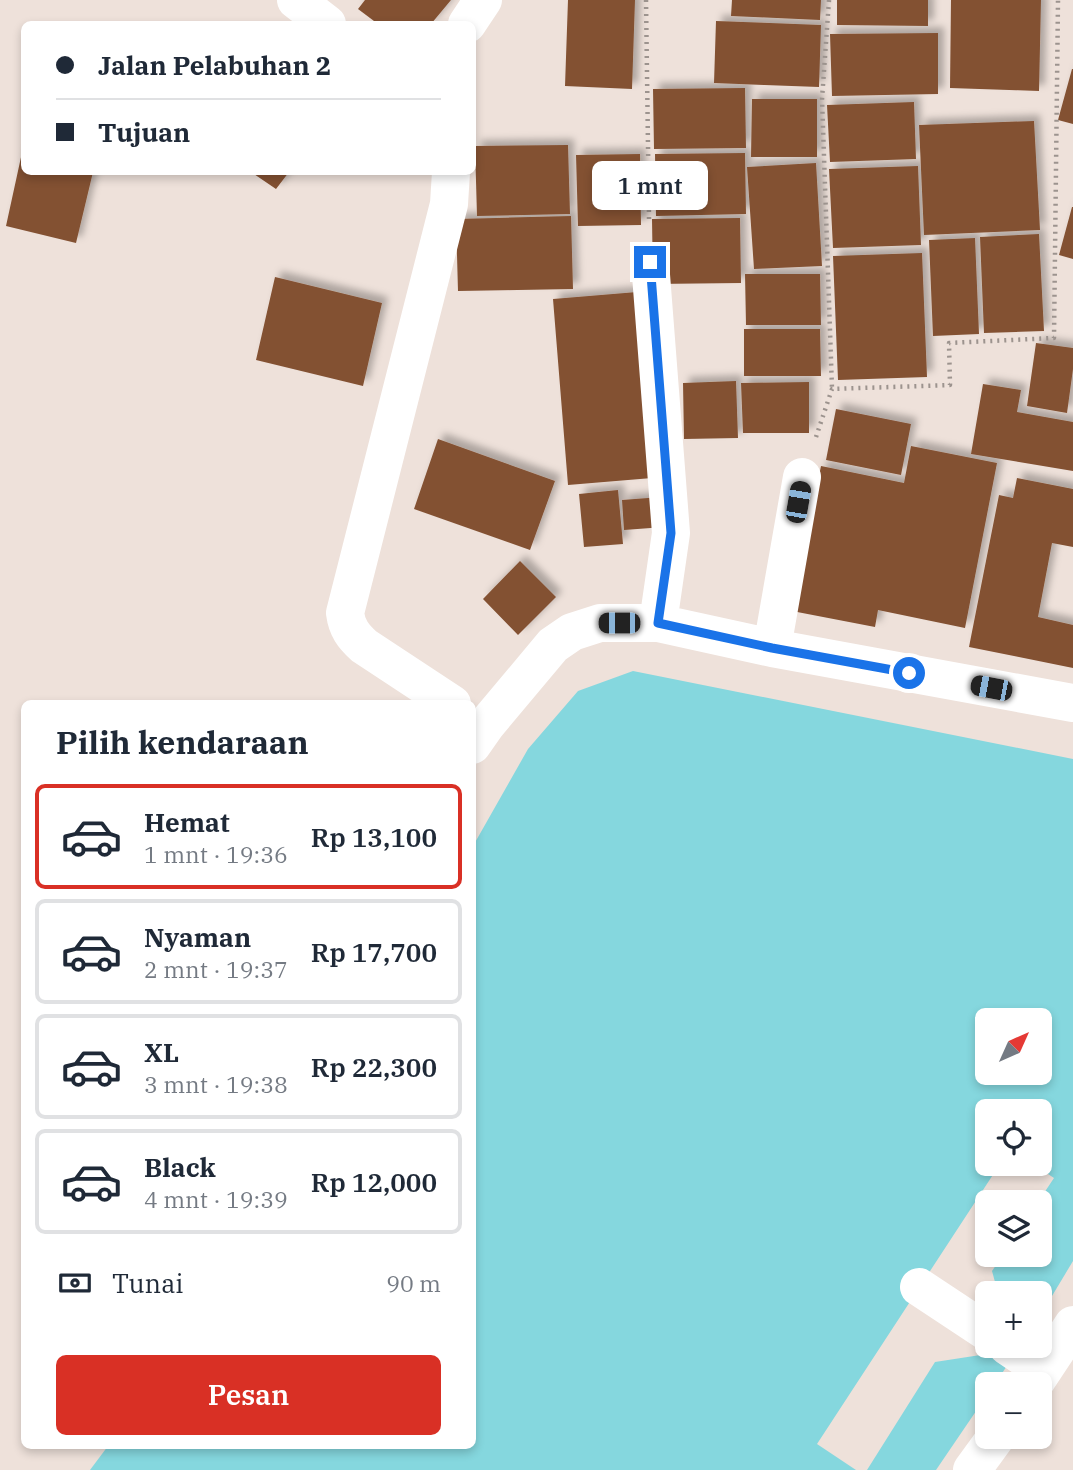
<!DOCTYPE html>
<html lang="id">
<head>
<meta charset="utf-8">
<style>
	body { margin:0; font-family:"IBM Plex Serif",serif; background:#f2f2f3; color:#1f2937; height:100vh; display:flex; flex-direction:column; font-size:26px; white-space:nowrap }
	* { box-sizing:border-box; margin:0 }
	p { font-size:23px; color:#747a83 }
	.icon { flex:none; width:38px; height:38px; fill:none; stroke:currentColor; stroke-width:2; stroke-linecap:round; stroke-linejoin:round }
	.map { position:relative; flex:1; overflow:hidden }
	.drawer { position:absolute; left:21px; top:700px; width:455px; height:749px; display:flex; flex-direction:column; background:#fff; border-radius:10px; box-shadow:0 4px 10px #0003 }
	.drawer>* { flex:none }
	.top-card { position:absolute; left:21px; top:21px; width:455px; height:154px; border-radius:10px; box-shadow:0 4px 10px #0003; display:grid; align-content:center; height:154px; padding:0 35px; background:#fff }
	.needle { width:46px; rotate:45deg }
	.buttons { position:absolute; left:975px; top:1008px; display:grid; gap:14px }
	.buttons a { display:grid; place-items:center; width:77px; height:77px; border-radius:10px; background:#fff; box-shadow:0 4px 10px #0003; font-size:35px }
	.end { position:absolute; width:32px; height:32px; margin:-16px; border:9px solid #1a73e8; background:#fff; box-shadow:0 0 0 4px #fff }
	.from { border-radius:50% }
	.bubble { position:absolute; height:49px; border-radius:10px; background:#fff; box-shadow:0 4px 10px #0003; font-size:23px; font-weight:600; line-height:49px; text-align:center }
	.car { position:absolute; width:21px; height:42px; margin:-21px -10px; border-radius:9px; box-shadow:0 0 5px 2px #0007; background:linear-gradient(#222 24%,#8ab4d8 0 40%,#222 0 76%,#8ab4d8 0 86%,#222 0) }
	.top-card b { display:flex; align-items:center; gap:24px; height:66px; font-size:26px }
	.top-card b+b { border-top:2px solid #e0e1e3 }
	.top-card i { width:18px; height:18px; background:#1f2937 }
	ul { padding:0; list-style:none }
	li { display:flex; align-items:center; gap:21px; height:105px; margin:0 14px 10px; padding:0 21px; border:4px solid #e0e1e3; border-radius:10px }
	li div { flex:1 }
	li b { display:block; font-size:26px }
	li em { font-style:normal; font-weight:600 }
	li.selected { border-color:#d93025 }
	li>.icon { width:63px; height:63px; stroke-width:1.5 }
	h2 { padding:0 35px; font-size:32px; line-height:84px }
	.pay { display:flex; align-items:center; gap:18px; height:77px; padding:0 35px; font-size:26px }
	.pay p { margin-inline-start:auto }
	.primary-button { display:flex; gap:14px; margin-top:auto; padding:14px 35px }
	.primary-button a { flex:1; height:80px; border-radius:10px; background:#d93025; color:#fff; font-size:28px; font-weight:600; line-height:80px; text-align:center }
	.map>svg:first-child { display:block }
	.water { fill:#85d7de; fill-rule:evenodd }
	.pier { fill:#eee1da }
	.building { fill:#835132; filter:url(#shadow) }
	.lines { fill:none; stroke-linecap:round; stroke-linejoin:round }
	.path { stroke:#9c938e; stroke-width:4.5; stroke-dasharray:2 5; stroke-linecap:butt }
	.minor { stroke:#fff; stroke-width:38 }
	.route { stroke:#1a73e8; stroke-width:9 }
</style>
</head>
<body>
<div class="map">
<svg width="1073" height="1470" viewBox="0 0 1073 1470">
	<defs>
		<filter id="shadow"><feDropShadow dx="6" dy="-6" stdDeviation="3.5" flood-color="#0004"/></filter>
	</defs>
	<rect width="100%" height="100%" fill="#eee1da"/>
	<!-- water -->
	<path class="water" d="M 633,671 L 1073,759 L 1073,1261 L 1040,1316 L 1040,1293 L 987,1293 L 987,1346 L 1020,1346 L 995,1384 L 987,1384 L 987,1395 L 936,1470 L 90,1470 L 108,1446 L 472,1446 L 473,846 L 528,749 L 578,691 ZM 987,1020 L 1040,1020 L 1040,1073 L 987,1073 ZM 987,1111 L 1040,1111 L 1040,1164 L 987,1164 ZM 987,1202 L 1040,1202 L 1040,1255 L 987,1255 Z"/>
	<!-- pier -->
	<path class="pier" d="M 1000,1164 L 1033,1164 L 1054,1178 L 1038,1202 L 987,1202 L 987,1255 L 1003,1255 L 992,1271 L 998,1293 L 987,1293 L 987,1346 L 1007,1367 L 987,1354 L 935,1362 L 867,1470 L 856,1470 L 817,1444 Z"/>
	<!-- building -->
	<path class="building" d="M 365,0 L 451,0 L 431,24 L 378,24 L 358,9 Z
		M 568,0 L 635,0 L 632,89 L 565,86 Z
		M 732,0 L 821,0 L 820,20 L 731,16 Z
		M 837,0 L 928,0 L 928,26 L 837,25 Z
		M 951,0 L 1041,0 L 1039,91 L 950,88 Z
		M 716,21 L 821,25 L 819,87 L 714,83 Z
		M 938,33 L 938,94 L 832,96 L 830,34 Z
		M 1072,69 L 1073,69 L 1073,124 L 1058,120 Z
		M 745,88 L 746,148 L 654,149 L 653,89 Z
		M 752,99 L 817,99 L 817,157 L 751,157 Z
		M 914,102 L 916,159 L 830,162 L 827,105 Z
		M 1034,121 L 1040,230 L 924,235 L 919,125 Z
		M 568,145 L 570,214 L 477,216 L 475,146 Z
		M 23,148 L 24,172 L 93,172 L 76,243 L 6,226 Z
		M 745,153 L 746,214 L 656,216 L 655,154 Z
		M 640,154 L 641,225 L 578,226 L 576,155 Z
		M 816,163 L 822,266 L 754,269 L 747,167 Z
		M 918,166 L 921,245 L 833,248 L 829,169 Z
		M 251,172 L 289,172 L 276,189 Z
		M 1072,207 L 1073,207 L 1073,259 L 1059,255 Z
		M 571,216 L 573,289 L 458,291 L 456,219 Z
		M 740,218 L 741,283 L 653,284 L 652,219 Z
		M 1039,234 L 1044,331 L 984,333 L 980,237 Z
		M 975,238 L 979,334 L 933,336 L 929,240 Z
		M 922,253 L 927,377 L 838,380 L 833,256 Z
		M 745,274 L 820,274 L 821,325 L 746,325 Z
		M 275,277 L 382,303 L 363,386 L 256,360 Z
		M 637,292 L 652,478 L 568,485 L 553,299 Z
		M 744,329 L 820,329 L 821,376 L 744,376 Z
		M 1036,343 L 1073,348 L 1073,369 L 1067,413 L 1027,406 Z
		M 736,381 L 738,438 L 684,439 L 683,383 Z
		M 809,382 L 809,433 L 743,433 L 741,383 Z
		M 983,384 L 1021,390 L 1017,412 L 1073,422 L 1073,471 L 971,454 Z
		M 836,409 L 911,424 L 901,475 L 826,460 Z
		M 438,439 L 555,481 L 530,550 L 414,509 Z
		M 911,446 L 997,463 L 965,628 L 878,610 L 875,627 L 792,611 L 821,466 L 904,483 Z
		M 1017,478 L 1073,489 L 1073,547 L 1052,543 L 1038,617 L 1073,625 L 1073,668 L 969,647 L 999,495 L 1013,498 Z
		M 618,490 L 623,544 L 584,547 L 579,494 Z
		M 661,497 L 664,527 L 624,530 L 622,500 Z
		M 520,561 L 556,597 L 518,635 L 483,599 Z"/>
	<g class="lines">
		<!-- path -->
		<path class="path" d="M 646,0 L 649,219
			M 829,0 L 822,99 L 832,389
			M 816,437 L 832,389 L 950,385 L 949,343 L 1054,338 L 1058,0"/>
		<!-- minor -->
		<path class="minor" d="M 296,0 L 327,24
			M 467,24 L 483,0
			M 451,172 L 449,204 L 345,613 C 347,628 353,636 364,646 L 452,704
			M 650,262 L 671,533 L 658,623
			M 772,648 L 802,477
			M 472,745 L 486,725 L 553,645 L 572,632 L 600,623 L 658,623 L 772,648 L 1073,703
			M 919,1287 L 987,1332
			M 1007,1346 L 1043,1370
			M 1034,1384 L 1073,1325
			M 972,1470 L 996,1437"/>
	</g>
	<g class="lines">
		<!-- route -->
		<path class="route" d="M 650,262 L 671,533 L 658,623 L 772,648 L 909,673"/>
	</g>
</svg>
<div class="buttons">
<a><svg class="needle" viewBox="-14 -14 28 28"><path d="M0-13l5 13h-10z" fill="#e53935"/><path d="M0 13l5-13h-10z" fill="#747a83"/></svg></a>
<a><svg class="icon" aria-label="locate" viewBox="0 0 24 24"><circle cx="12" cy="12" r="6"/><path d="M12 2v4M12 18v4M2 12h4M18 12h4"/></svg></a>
<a><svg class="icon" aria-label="layers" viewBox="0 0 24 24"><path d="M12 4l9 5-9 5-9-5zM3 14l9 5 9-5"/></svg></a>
<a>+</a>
<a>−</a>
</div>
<i class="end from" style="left:909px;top:673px"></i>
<i class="end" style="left:650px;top:262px"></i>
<div class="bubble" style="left:592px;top:161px;width:116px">1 mnt</div>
<i class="car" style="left:798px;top:502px;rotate:10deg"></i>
<i class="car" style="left:619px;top:623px;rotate:270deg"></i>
<i class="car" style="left:991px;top:688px;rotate:281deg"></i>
<div class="top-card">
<b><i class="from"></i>Jalan Pelabuhan 2</b>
<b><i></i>Tujuan</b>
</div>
<section class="drawer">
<h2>Pilih kendaraan</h2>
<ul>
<li class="selected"><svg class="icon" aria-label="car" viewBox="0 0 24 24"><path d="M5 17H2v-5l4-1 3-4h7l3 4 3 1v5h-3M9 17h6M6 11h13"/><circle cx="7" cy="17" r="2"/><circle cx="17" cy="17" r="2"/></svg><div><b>Hemat</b><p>1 mnt · 19:36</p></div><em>Rp 13,100</em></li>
<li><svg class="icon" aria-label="car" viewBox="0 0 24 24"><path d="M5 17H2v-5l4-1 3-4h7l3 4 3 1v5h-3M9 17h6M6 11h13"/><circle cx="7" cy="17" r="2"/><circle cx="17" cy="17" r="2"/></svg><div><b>Nyaman</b><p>2 mnt · 19:37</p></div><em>Rp 17,700</em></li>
<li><svg class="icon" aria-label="car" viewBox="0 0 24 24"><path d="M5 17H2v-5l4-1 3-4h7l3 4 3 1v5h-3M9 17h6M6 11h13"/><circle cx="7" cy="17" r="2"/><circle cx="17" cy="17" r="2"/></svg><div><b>XL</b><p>3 mnt · 19:38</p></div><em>Rp 22,300</em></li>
<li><svg class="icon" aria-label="car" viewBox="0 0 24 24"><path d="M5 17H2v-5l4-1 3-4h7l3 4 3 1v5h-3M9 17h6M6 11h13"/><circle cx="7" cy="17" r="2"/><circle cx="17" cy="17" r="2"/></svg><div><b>Black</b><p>4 mnt · 19:39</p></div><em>Rp 12,000</em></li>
</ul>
<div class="pay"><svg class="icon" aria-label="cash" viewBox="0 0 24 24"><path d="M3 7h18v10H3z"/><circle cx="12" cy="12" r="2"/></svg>Tunai<p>90 m</p></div>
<div class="primary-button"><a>Pesan</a></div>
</section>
</div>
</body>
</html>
